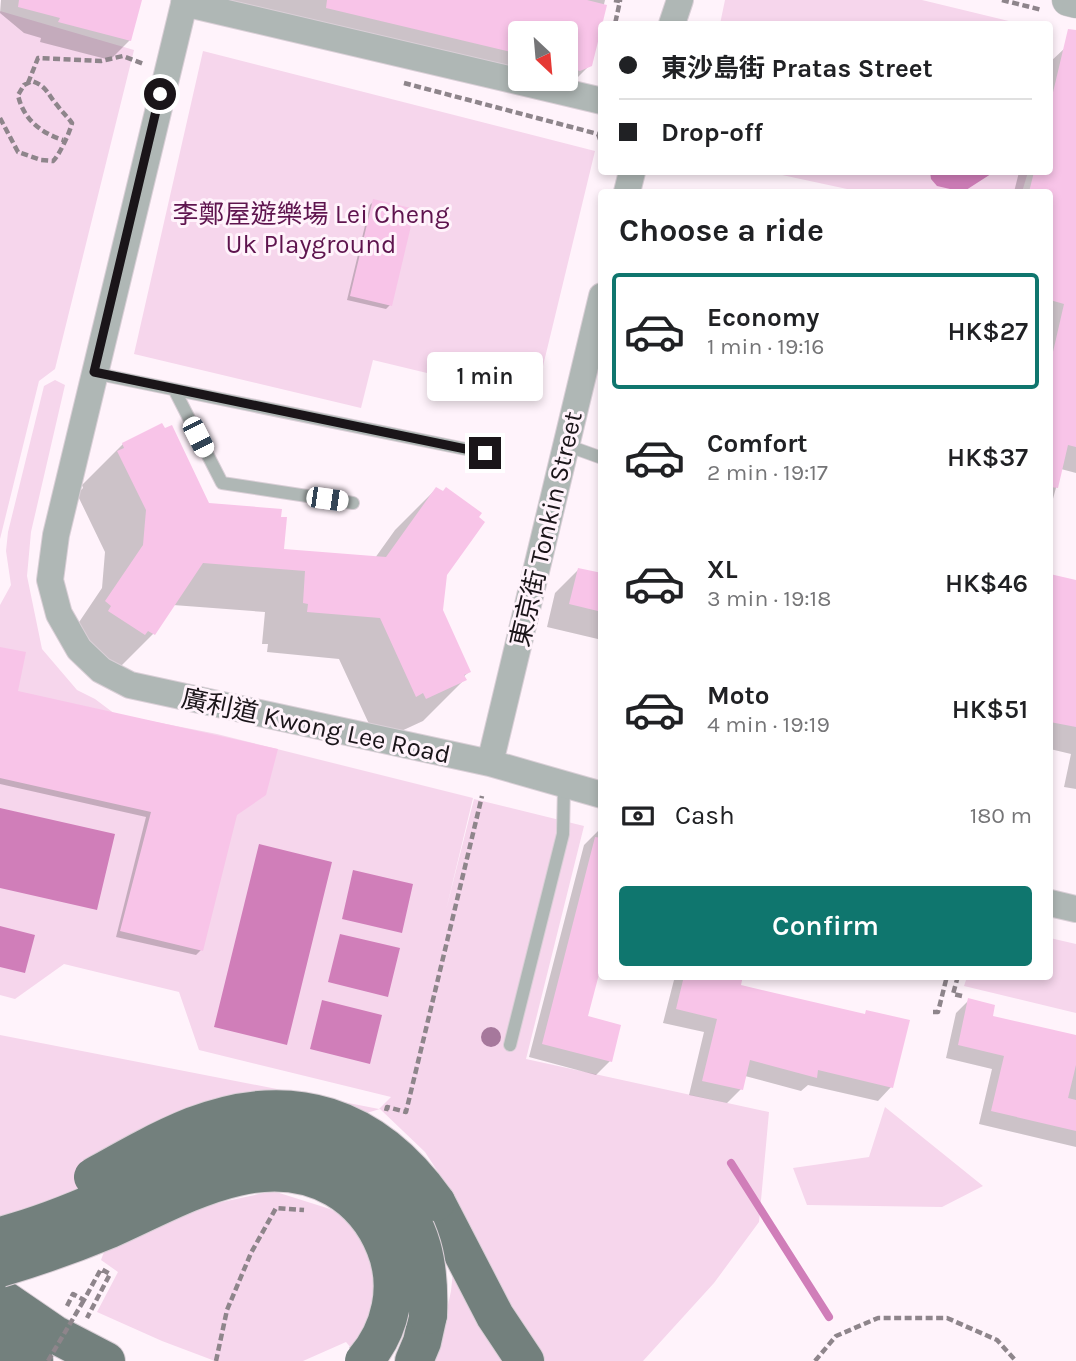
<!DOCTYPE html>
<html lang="en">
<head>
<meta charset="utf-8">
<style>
	body { margin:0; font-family:Karla,"Noto Sans TC",sans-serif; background:#f2f2f2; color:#202124; height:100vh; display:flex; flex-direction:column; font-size:26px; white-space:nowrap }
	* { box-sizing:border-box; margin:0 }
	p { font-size:23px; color:#757577 }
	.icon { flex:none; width:38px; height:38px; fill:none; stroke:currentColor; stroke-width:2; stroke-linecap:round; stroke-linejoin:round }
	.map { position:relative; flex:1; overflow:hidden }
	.sheet { position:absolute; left:598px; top:189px; width:455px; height:791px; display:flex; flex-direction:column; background:#fff; border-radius:7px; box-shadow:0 4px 10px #0003 }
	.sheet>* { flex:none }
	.guide { position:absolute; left:598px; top:21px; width:455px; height:154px; border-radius:7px; box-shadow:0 4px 10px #0003; display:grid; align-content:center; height:154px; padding:0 21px; background:#fff }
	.needle { width:46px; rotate:154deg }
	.controls { position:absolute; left:508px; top:21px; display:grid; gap:14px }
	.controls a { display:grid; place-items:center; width:70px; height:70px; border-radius:7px; background:#fff; box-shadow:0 4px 10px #0003; font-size:35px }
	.end { position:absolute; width:32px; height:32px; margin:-16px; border:9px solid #1a1519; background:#fff; box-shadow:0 0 0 4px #fff }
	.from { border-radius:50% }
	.bubble { position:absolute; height:49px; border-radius:7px; background:#fff; box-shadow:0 4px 10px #0003; font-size:23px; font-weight:600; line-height:49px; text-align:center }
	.car { position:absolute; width:21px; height:42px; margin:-21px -10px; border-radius:9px; box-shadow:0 0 5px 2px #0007; background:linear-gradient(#fff 24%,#345 0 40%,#fff 0 76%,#345 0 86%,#fff 0) }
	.guide b { display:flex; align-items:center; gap:24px; height:66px; font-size:26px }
	.guide b+b { border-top:2px solid #e0e0e0 }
	.guide i { width:18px; height:18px; background:#202124 }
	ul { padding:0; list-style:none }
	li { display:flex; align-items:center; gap:21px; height:116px; margin:0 14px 10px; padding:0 7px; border:4px solid transparent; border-radius:7px }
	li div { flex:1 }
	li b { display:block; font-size:26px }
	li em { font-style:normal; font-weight:600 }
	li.selected { border-color:#0f766e }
	li>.icon { width:63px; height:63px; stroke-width:1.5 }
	h2 { padding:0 21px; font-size:32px; line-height:84px }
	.pay { display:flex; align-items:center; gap:18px; height:77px; padding:0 21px; font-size:26px }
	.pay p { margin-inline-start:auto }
	.cta { display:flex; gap:14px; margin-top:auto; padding:14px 21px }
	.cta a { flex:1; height:80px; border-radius:7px; background:#0f766e; color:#fff; font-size:28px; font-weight:600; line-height:80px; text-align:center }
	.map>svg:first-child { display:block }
	.green { fill:#f6d6ec }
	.water { fill:#d07eb9 }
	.shadow { fill:#0003 }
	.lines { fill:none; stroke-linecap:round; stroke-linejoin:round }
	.stream { stroke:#d07eb9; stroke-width:8 }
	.building { fill:#f8c4e8 }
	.service-casing { stroke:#dacfd7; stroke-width:14 }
	.minor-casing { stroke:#dacfd7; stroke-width:28 }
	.tertiary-casing { stroke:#dacfd7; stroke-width:33 }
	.primary-casing { stroke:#dacfd7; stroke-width:40 }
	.path { stroke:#8e858b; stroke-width:4.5; stroke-dasharray:7 3.5; stroke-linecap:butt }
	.service { stroke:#afb7b5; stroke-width:12 }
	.minor { stroke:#afb7b5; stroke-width:26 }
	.tertiary { stroke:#afb7b5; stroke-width:32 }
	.primary { stroke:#73807d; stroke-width:38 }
	.primary-bridge-casing { stroke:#dacfd7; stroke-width:40; stroke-linecap:butt }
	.path-bridge { stroke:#8e858b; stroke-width:4.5; stroke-dasharray:7 3.5; stroke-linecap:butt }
	.primary-bridge { stroke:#73807d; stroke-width:38 }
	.tree { fill:#a6789c }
	.route { stroke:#1a1519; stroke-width:9 }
	.labels { text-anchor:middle; stroke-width:6; stroke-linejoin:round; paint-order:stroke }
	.park-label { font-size:26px; fill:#5e144e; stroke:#fff3fb }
	.street-label { font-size:26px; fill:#1a1519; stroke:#fff3fb }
</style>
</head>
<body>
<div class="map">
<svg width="1076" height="1361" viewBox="0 0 1076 1361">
	<rect width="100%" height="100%" fill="#fff3fb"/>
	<!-- green -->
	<path class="green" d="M 725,0 L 922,0 L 1021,24 L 720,24 Z
		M 0,11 L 134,50 L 55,369 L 39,381 L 0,539 Z
		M 203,51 L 595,151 L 535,399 L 373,360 L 361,408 L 134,354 Z
		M 780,172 L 1028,172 L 1022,192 L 861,192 L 782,175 Z
		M 55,380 L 65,385 L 31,532 L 27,576 L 42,649 L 77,690 L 95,699 L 115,714 L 217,734 L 473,798 L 446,910 L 474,799 L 584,826 L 526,1059 L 769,1112 L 759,1222 L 714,1283 L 643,1361 L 432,1361 L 440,1343 L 451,1291 L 460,1206 L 425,1152 L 380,1109 L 104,1191 L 0,1246 L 0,1035 L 379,1109 L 391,1097 L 199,1050 L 179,992 L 64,964 L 15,999 L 0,995 L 0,605 L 11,585 L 6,551 L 8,532 L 44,386 Z
		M 1050,938 L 1076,944 L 1076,1013 L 964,986 L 967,977 L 1050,976 Z
		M 885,1107 L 983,1186 L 942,1207 L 807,1205 L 793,1168 L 869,1157 Z
		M 273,1191 L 330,1209 L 360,1226 L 402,1273 L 362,1361 L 346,1342 L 303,1361 L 215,1361 L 162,1341 L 97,1312 L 118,1272 L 101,1260 L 107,1244 L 190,1209 Z"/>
	<!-- water -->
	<path class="water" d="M 930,172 L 994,172 L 963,192 L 937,186 L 931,179 Z
		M 0,808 L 115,834 L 97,910 L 0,888 Z
		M 259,844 L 332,862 L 287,1045 L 214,1027 Z
		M 353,870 L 413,884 L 402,933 L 342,919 Z
		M 0,926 L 35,935 L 25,973 L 0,967 Z
		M 340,934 L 400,948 L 388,997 L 328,982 Z
		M 322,1000 L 382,1015 L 370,1064 L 310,1049 Z"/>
	<!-- shadow -->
	<path class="shadow" d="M 1,0 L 139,0 L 130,40 L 110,60 L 40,42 L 41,38 L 24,33 L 0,13 Z
		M 213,0 L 605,0 L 590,65 L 571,84 L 524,79 L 565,79 L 565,33 L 520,33 L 520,78 Z
		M 1065,48 L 1076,50 L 1076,473 L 1061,469 L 1050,510 L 1050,192 L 1014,192 L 1019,172 L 1050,172 L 1050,62 Z
		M 699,189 L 714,192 L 696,192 Z
		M 374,201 L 390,305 L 386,309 L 347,300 L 370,205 Z
		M 123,444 L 208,505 L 282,550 L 375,558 L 395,530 L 436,489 L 445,574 L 442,610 L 469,672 L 463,677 L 464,680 L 423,721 L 384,739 L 375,737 L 339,659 L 267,652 L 268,644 L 262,644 L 265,612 L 173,605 L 153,634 L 112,675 L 65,643 L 102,588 L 105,552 L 77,494 L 83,488 L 82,485 Z
		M 578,570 L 602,575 L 602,640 L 547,627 L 555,593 Z
		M 1050,576 L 1076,582 L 1076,789 L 1064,787 L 1071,754 L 1050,749 Z
		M 0,649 L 16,693 L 234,816 L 201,950 L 196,955 L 116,937 L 146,817 L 0,784 Z
		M 598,831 L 602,832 L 602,956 L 586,1018 L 610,1061 L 596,1075 L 529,1057 L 584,845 Z
		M 675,976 L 741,976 L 739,987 L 891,1087 L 878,1101 L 808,1085 L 801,1091 L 745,1076 L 741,1089 L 727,1103 L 689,1095 L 704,1032 L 663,1023 Z
		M 969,1000 L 991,1017 L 1076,1037 L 1076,1147 L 979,1124 L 992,1069 L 946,1058 L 956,1013 Z"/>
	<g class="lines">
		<!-- stream -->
		<path class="stream" d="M 731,1163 L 829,1317"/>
	</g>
	<!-- building -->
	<path class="building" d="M 19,0 L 142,0 L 131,41 L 58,22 L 60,18 L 18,7 Z
		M 327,0 L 587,0 L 607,5 L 592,66 L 580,71 L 565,67 L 565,33 L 520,33 L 520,54 L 326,8 Z
		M 1068,29 L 1076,30 L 1076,447 L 1068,445 L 1058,488 L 1050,487 L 1050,365 L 1064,304 L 1050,300 L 1050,192 L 1029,192 L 1034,172 L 1050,172 L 1050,105 Z
		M 373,199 L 415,209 L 392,306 L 350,296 Z
		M 162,423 L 165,428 L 172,425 L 209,503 L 282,509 L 281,517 L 287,517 L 284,549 L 386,557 L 436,487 L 443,491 L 446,487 L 482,513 L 479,517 L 485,522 L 447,575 L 443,610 L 471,672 L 464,675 L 467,680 L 426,699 L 423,693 L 416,697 L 380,618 L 307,612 L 308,604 L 303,603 L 305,571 L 203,563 L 155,635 L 148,631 L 145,635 L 108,611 L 111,606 L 105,601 L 143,545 L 146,510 L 117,451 L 124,448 L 122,443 Z
		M 578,568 L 602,573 L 602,612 L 569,604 Z
		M 1050,574 L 1076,580 L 1076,727 L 1050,722 Z
		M 0,647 L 26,652 L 18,691 L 278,749 L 266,795 L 237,815 L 203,951 L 120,931 L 151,812 L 0,778 Z
		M 595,837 L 602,838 L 602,963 L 588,1016 L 621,1025 L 612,1062 L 542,1044 Z
		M 684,976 L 743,976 L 741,985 L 865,1014 L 866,1010 L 910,1020 L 893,1088 L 818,1070 L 817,1078 L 750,1060 L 743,1090 L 702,1081 L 717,1019 L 676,1009 Z
		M 968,998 L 995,1005 L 993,1016 L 1076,1035 L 1076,1065 L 1068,1098 L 1076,1100 L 1076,1131 L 991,1111 L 1004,1056 L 958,1045 Z"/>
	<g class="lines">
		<defs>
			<path id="service" d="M 94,373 L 485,453
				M 175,391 L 222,483 L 353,503
				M 566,445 L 602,458
				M 510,1045 L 563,834 L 564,785"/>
			<path id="minor" d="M 185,0 L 56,535 L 50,580 L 59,614 L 79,649 L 101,670 L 130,685 L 490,763 L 602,795
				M 184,3 L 602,101
				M 672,24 L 680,0
				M 627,192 L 632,172
				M 490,763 L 602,296
				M 1050,903 L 1076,909"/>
			<path id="tertiary" d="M 1068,0 L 1076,2"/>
			<path id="primary" d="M 436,1202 L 495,1316 L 525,1361
				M 0,1297 L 54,1334 L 106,1361
				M 0,1339 L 34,1361
				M 414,1361 L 422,1342 L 428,1315"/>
		</defs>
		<!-- service casing -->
		<use href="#service" class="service-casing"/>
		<!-- minor casing -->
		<use href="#minor" class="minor-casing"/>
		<!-- tertiary casing -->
		<use href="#tertiary" class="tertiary-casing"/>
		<!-- primary casing -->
		<use href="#primary" class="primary-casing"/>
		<!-- path -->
		<path class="path" d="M 614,0 L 620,1 L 615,24
			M 1002,0 L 1042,10
			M 28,83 L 38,58 L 101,61 L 123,56 L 144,64
			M 404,83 L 598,134 L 602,145
			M 0,118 L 18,152 L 41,160 L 53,161 C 59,156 70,132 72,123 C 67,116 62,112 57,105 C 48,95 47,86 32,81 L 24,85 L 18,95 C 23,119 41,133 63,140
			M 600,429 L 602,430
			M 958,976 L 953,994 L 962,996
			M 933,1012 L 938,1012 L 947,976
			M 386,1111 L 387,1107 L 406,1112 L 482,796
			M 67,1306 L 73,1294 L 84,1300 L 101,1269 L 110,1274 L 87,1318
			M 216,1361 L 227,1310 L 251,1253 L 276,1208 L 304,1210
			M 815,1361 L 836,1336 L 878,1318 L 947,1318 L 997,1340 L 1016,1361"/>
		<!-- service -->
		<use href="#service" class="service"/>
		<!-- minor -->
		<use href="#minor" class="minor"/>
		<!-- tertiary -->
		<use href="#tertiary" class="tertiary"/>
		<!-- primary -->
		<use href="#primary" class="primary"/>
		<defs>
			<path id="primary-bridge" d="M 93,1177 C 125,1159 158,1140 193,1126 C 292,1088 374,1115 436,1202
				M 0,1236 C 36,1227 71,1213 105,1198 C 132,1186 159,1171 188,1161 C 254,1138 335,1132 387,1187 C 423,1225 430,1264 428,1315
				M 0,1268 C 37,1257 74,1244 110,1229 C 178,1199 261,1146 335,1188 C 359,1202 375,1222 385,1247 C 401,1286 391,1330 364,1361"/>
		</defs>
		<!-- primary-bridge casing -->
		<use href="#primary-bridge" class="primary-bridge-casing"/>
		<!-- path-bridge -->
		<path class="path-bridge" d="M 48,1361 L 84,1300"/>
		<!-- primary-bridge -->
		<use href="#primary-bridge" class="primary-bridge"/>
	</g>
	<!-- trees -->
	<circle class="tree" cx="491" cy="1037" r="10"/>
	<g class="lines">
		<!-- route -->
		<path class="route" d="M 160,94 L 94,372 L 485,453"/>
	</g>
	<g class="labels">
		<!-- park labels -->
		<g class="park-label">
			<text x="311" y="223">李鄭屋遊樂場 Lei Cheng<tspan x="311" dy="30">Uk Playground</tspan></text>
		</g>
		<!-- street labels -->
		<g class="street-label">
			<text transform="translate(546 529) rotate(-77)" y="9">東京街 Tonkin Street</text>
			<text transform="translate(316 726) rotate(12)" y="9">廣利道 Kwong Lee Road</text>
		</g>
	</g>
</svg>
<div class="controls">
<a><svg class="needle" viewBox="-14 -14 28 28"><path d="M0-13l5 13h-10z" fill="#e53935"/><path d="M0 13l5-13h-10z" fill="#757577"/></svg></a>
</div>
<i class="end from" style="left:160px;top:94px"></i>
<i class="end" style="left:485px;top:453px"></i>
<div class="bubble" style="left:427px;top:352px;width:116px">1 min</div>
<i class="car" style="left:198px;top:437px;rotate:153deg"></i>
<i class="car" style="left:327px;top:499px;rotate:98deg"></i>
<div class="guide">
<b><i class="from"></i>東沙島街 Pratas Street</b>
<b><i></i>Drop-off</b>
</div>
<section class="sheet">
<h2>Choose a ride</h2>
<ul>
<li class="selected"><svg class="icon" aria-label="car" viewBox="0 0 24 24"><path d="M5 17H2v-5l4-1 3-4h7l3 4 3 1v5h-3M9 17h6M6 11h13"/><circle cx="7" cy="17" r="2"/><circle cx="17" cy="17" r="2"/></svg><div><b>Economy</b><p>1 min · 19:16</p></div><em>HK$27</em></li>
<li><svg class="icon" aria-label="car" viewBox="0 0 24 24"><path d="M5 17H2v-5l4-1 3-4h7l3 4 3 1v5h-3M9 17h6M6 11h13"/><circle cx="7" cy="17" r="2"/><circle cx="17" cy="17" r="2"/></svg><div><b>Comfort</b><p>2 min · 19:17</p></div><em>HK$37</em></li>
<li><svg class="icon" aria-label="car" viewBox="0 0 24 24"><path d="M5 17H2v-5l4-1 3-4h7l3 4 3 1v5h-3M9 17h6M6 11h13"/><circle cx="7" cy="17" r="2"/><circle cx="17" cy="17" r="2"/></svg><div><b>XL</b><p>3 min · 19:18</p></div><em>HK$46</em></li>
<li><svg class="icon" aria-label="car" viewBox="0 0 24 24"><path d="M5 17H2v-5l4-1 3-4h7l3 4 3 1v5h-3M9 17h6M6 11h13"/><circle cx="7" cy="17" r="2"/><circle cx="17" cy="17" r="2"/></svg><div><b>Moto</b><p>4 min · 19:19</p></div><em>HK$51</em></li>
</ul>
<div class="pay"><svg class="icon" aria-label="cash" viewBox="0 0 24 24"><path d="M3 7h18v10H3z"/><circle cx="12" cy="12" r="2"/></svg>Cash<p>180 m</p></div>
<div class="cta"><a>Confirm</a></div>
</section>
</div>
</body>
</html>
